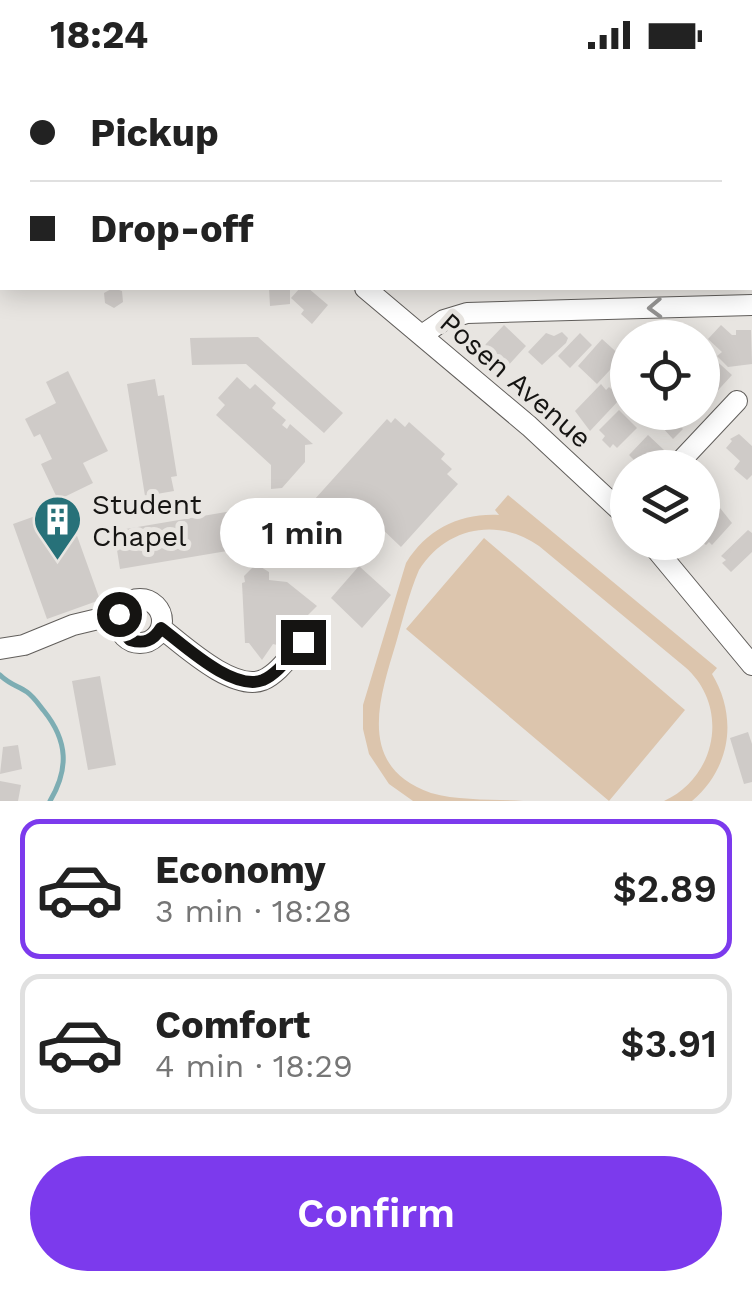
<!DOCTYPE html>
<html lang="en">
<head>
<meta charset="utf-8">
<style>
	body { margin:0; font-family:"Work Sans",sans-serif; background:#f6f6f6; color:#222; height:100vh; display:flex; flex-direction:column; font-size:38px; white-space:nowrap }
	* { box-sizing:border-box; margin:0 }
	p { font-size:32px; color:#767676 }
	.icon { flex:none; width:55px; height:55px; fill:none; stroke:currentColor; stroke-width:2; stroke-linecap:round; stroke-linejoin:round }
	.map { position:relative; height:731px; overflow:hidden }
	.side { display:flex; flex-direction:column; background:#fff; flex:1 }
	.side>* { flex:none }
	.banner { position:absolute; left:0px; top:0px; width:752px; height:220px; box-shadow:0 5px 25px #0003; display:grid; align-content:center; height:220px; padding:0 30px; background:#fff }
	.controls { position:absolute; left:610px; top:250px; display:grid; gap:20px }
	.controls a { display:grid; place-items:center; width:110px; height:110px; border-radius:50%; background:#fff; box-shadow:0 5px 25px #0003; font-size:50px }
	.end { position:absolute; width:45px; height:45px; margin:-22px; border:12px solid #151412; background:#fff; box-shadow:0 0 0 5px #fff }
	.from { border-radius:50% }
	.bubble { position:absolute; height:70px; border-radius:35px; background:#fff; box-shadow:0 5px 25px #0003; font-size:32px; font-weight:600; line-height:70px; text-align:center }
	.banner b { display:flex; align-items:center; gap:35px; height:95px; font-size:38px }
	.banner b+b { border-top:2px solid #e0e0e0 }
	.banner i { width:25px; height:25px; background:#222 }
	ul { padding:18px 0 0; list-style:none }
	li { display:flex; align-items:center; gap:30px; height:140px; margin:0 20px 15px; padding:0 10px; border:5px solid #e0e0e0; border-radius:20px }
	li div { flex:1 }
	li b { display:block; font-size:38px }
	li em { font-style:normal; font-weight:600 }
	li.active { border-color:#7c3aed }
	li>.icon { width:90px; height:90px; stroke-width:1.5 }
	.action { display:flex; gap:20px; margin-top:auto; padding:20px 30px }
	.action a { flex:1; height:115px; border-radius:60px; background:#7c3aed; color:#fff; font-size:40px; font-weight:600; line-height:115px; text-align:center }
	.status { display:flex; justify-content:space-between; align-items:center; height:70px; padding:0 50px; background:#fff; direction:ltr }
	.status svg { height:28px; fill:currentColor }
	.map>svg:first-child { display:block }
	.green { fill:#dcc5ad }
	.lines { fill:none; stroke-linecap:round; stroke-linejoin:round }
	.stream { stroke:#7dadb3; stroke-width:5 }
	.building { fill:#cfcbc8 }
	.minor-casing { stroke:#615e5b; stroke-width:22 }
	.minor { stroke:#fff; stroke-width:20 }
	.oneway { stroke:#969594 }
	.route { stroke:#151412; stroke-width:12 }
	.labels { text-anchor:middle; stroke-width:10; stroke-linejoin:round; paint-order:stroke }
	.street-label { font-size:28px; fill:#151412; stroke:#e8e5e1 }
	.poi-label { font-size:28px; fill:#151412; stroke:#e8e5e1; text-anchor:start }
</style>
</head>
<body>
<div class="status"><b>18:24</b><svg viewBox="0 0 49 12"><path d="M0 12V9h3v3zM5 12V6h3v6zM10 12V3h3v9zM15 12V0h3v12zM26 1h20v11H26zM47 4h2v5h-2z"/></svg></div>
<div class="map">
<svg width="752" height="731" viewBox="0 0 752 731">
	<rect width="100%" height="100%" fill="#e8e5e1"/>
	<!-- green -->
	<path class="green" d="M 508,425 L 717,598 L 712,604 C 738,647 731,698 692,731 L 664,731 C 717,707 730,636 685,597 L 539,476 C 498,447 446,457 419,500 C 409,523 403,549 396,573 C 379,629 356,697 431,723 C 459,731 494,729 523,731 L 413,731 L 389,714 L 369,684 L 363,659 L 363,635 L 406,493 C 427,459 460,443 499,445 L 495,440 Z
		M 484,468 L 685,640 L 609,731 L 406,559 Z"/>
	<g class="lines">
		<!-- stream -->
		<path class="stream" d="M 0,605 C 9,614 18,616 27,622 C 34,627 39,635 44,641 C 68,671 69,699 50,731"/>
	</g>
	<!-- building -->
	<path class="building" d="M 113,218 L 122,221 L 123,232 L 114,238 L 105,233 L 104,223 Z
		M 269,218 L 290,218 L 290,234 L 270,236 Z
		M 300,218 L 308,218 L 328,235 L 312,254 L 301,244 L 304,240 L 291,228 Z
		M 675,251 L 691,268 L 658,268 Z
		M 504,255 L 526,276 L 506,298 L 483,277 Z
		M 721,255 L 732,265 L 736,265 L 736,260 L 751,260 L 752,294 L 728,297 L 717,286 L 722,282 L 708,269 Z
		M 562,262 L 568,268 L 566,273 L 542,295 L 528,282 L 546,263 L 554,266 Z
		M 580,263 L 592,275 L 570,298 L 558,286 Z
		M 258,267 L 343,343 L 324,363 L 246,294 L 192,295 L 190,268 Z
		M 602,269 L 622,287 L 597,314 L 578,296 Z
		M 710,285 L 732,305 L 710,329 L 702,322 L 702,307 L 709,300 L 702,293 Z
		M 68,301 L 108,381 L 83,393 L 93,413 L 58,430 L 41,394 L 52,389 L 40,364 L 34,367 L 25,349 L 56,333 L 46,312 Z
		M 237,307 L 250,319 L 255,314 L 276,333 L 272,338 L 286,350 L 282,355 L 287,359 L 290,354 L 313,374 L 305,375 L 305,392 L 282,418 L 271,419 L 271,395 L 216,345 L 225,335 L 218,328 Z
		M 155,309 L 158,326 L 164,325 L 177,406 L 171,407 L 174,421 L 145,426 L 127,314 Z
		M 601,314 L 606,320 L 609,317 L 621,328 L 590,361 L 575,341 Z
		M 619,340 L 637,358 L 617,378 L 613,374 L 610,378 L 602,370 L 605,366 L 599,360 Z
		M 669,345 L 683,359 L 673,369 L 660,355 Z
		M 395,348 L 405,357 L 409,352 L 445,384 L 441,389 L 452,399 L 447,404 L 458,414 L 401,477 L 379,456 L 353,485 L 344,477 L 340,482 L 308,452 L 313,447 L 305,440 L 387,349 L 391,353 Z
		M 739,364 L 752,376 L 752,405 L 747,410 L 734,399 L 740,391 L 726,378 L 732,371 L 730,369 Z
		M 648,365 L 664,380 L 648,398 L 635,398 L 632,394 L 635,391 L 629,385 Z
		M 66,435 L 100,530 L 47,549 L 13,454 Z
		M 720,438 L 732,453 L 712,475 L 709,472 L 706,475 L 702,472 L 702,454 Z
		M 232,441 L 239,479 L 120,499 L 114,461 Z
		M 748,460 L 752,463 L 752,482 L 731,502 L 722,493 L 726,490 L 721,486 Z
		M 256,494 L 269,502 L 269,510 L 287,512 L 317,536 L 295,558 L 285,577 L 273,574 L 262,590 L 249,573 L 245,573 L 242,513 L 245,512 L 244,506 Z
		M 359,496 L 391,525 L 362,558 L 331,528 Z
		M 100,606 L 116,695 L 88,700 L 72,611 Z
		M 748,662 L 752,674 L 752,712 L 744,714 L 730,668 Z
		M 18,675 L 22,699 L 0,704 L 3,677 Z
		M 0,711 L 21,715 L 18,731 L 0,731 Z"/>
	<g class="lines">
		<defs>
			<path id="minor" d="M 100,0 L 103,2
				M 750,40 L 752,40
				M 0,81 L 2,81
				M 365,218 L 529,356 L 628,448
				M 422,265 L 444,250 L 467,243 L 752,235
				M 674,398 L 737,331
				M 650,472 L 752,595
				M118 551a22 22 0 1 1 44 0a22 22 0 1 1-44 0Z
				M 161,558 C 183,575 233,622 263,610 C 279,603 291,584 303,572
				M 0,579 L 24,575 L 73,555 L 119,544"/>
		</defs>
		<!-- minor casing -->
		<use href="#minor" class="minor-casing"/>
		<!-- minor -->
		<use href="#minor" class="minor"/>
	</g>
	<!-- one-way arrows -->
	<defs><path id="oneway-chevron" d="M-2-3.5L2.5 0L-2 3.5" fill="none" stroke-width="1.6" stroke-linecap="round" stroke-linejoin="round" transform="scale(2.5)"/></defs>
	<use class="oneway" href="#oneway-chevron" transform="translate(655 238) rotate(178)"/>
	<g class="lines">
		<!-- route -->
		<path class="route" d="M 119,544 L 120,559 L 130,570 C 144,574 153,571 161,558 C 184,575 233,622 263,610 C 279,603 291,584 303,572"/>
	</g>
	<!-- icons -->
	<defs>
		<symbol id="building-pin" viewBox="-11 -11 22 30"><path d="M0 17L-7.5 6A9.5 9.5 0 1 1 7.5 6Z" fill="#277179" stroke="#e8e5e1"/><path d="M-4-6H4V6H1V3H-1V6H-4ZM-2.5-4.3h1.7v1.8h-1.7ZM.8-4.3h1.7v1.8H.8ZM-2.5-1h1.7V.8h-1.7ZM.8-1h1.7V.8H.8Z" fill="#fff"/></symbol>
	</defs>
	<g fill-rule="evenodd">
		<use href="#building-pin" x="30" y="422" width="55" height="75"/>
	</g>
	<g class="labels">
		<!-- street labels -->
		<g class="street-label">
			<text transform="translate(516 310) rotate(41)" y="10">Posen Avenue</text>
		</g>
		<!-- poi labels -->
		<g class="poi-label">
			<text x="92" y="444">Student<tspan x="92" dy="32">Chapel</tspan></text>
		</g>
	</g>
</svg>
<div class="controls">
<a><svg class="icon" aria-label="locate" viewBox="0 0 24 24"><circle cx="12" cy="12" r="6"/><path d="M12 2v4M12 18v4M2 12h4M18 12h4"/></svg></a>
<a><svg class="icon" aria-label="layers" viewBox="0 0 24 24"><path d="M12 4l9 5-9 5-9-5zM3 14l9 5 9-5"/></svg></a>
</div>
<i class="end from" style="left:119px;top:544px"></i>
<i class="end" style="left:303px;top:572px"></i>
<div class="bubble" style="left:220px;top:428px;width:165px">1 min</div>
<div class="banner">
<b><i class="from"></i>Pickup</b>
<b><i></i>Drop-off</b>
</div>
</div>
<section class="side">
<ul>
<li class="active"><svg class="icon" aria-label="car" viewBox="0 0 24 24"><path d="M5 17H2v-5l4-1 3-4h7l3 4 3 1v5h-3M9 17h6M6 11h13"/><circle cx="7" cy="17" r="2"/><circle cx="17" cy="17" r="2"/></svg><div><b>Economy</b><p>3 min · 18:28</p></div><em>$2.89</em></li>
<li><svg class="icon" aria-label="car" viewBox="0 0 24 24"><path d="M5 17H2v-5l4-1 3-4h7l3 4 3 1v5h-3M9 17h6M6 11h13"/><circle cx="7" cy="17" r="2"/><circle cx="17" cy="17" r="2"/></svg><div><b>Comfort</b><p>4 min · 18:29</p></div><em>$3.91</em></li>
</ul>
<div class="action"><a>Confirm</a></div>
</section>
</body>
</html>
